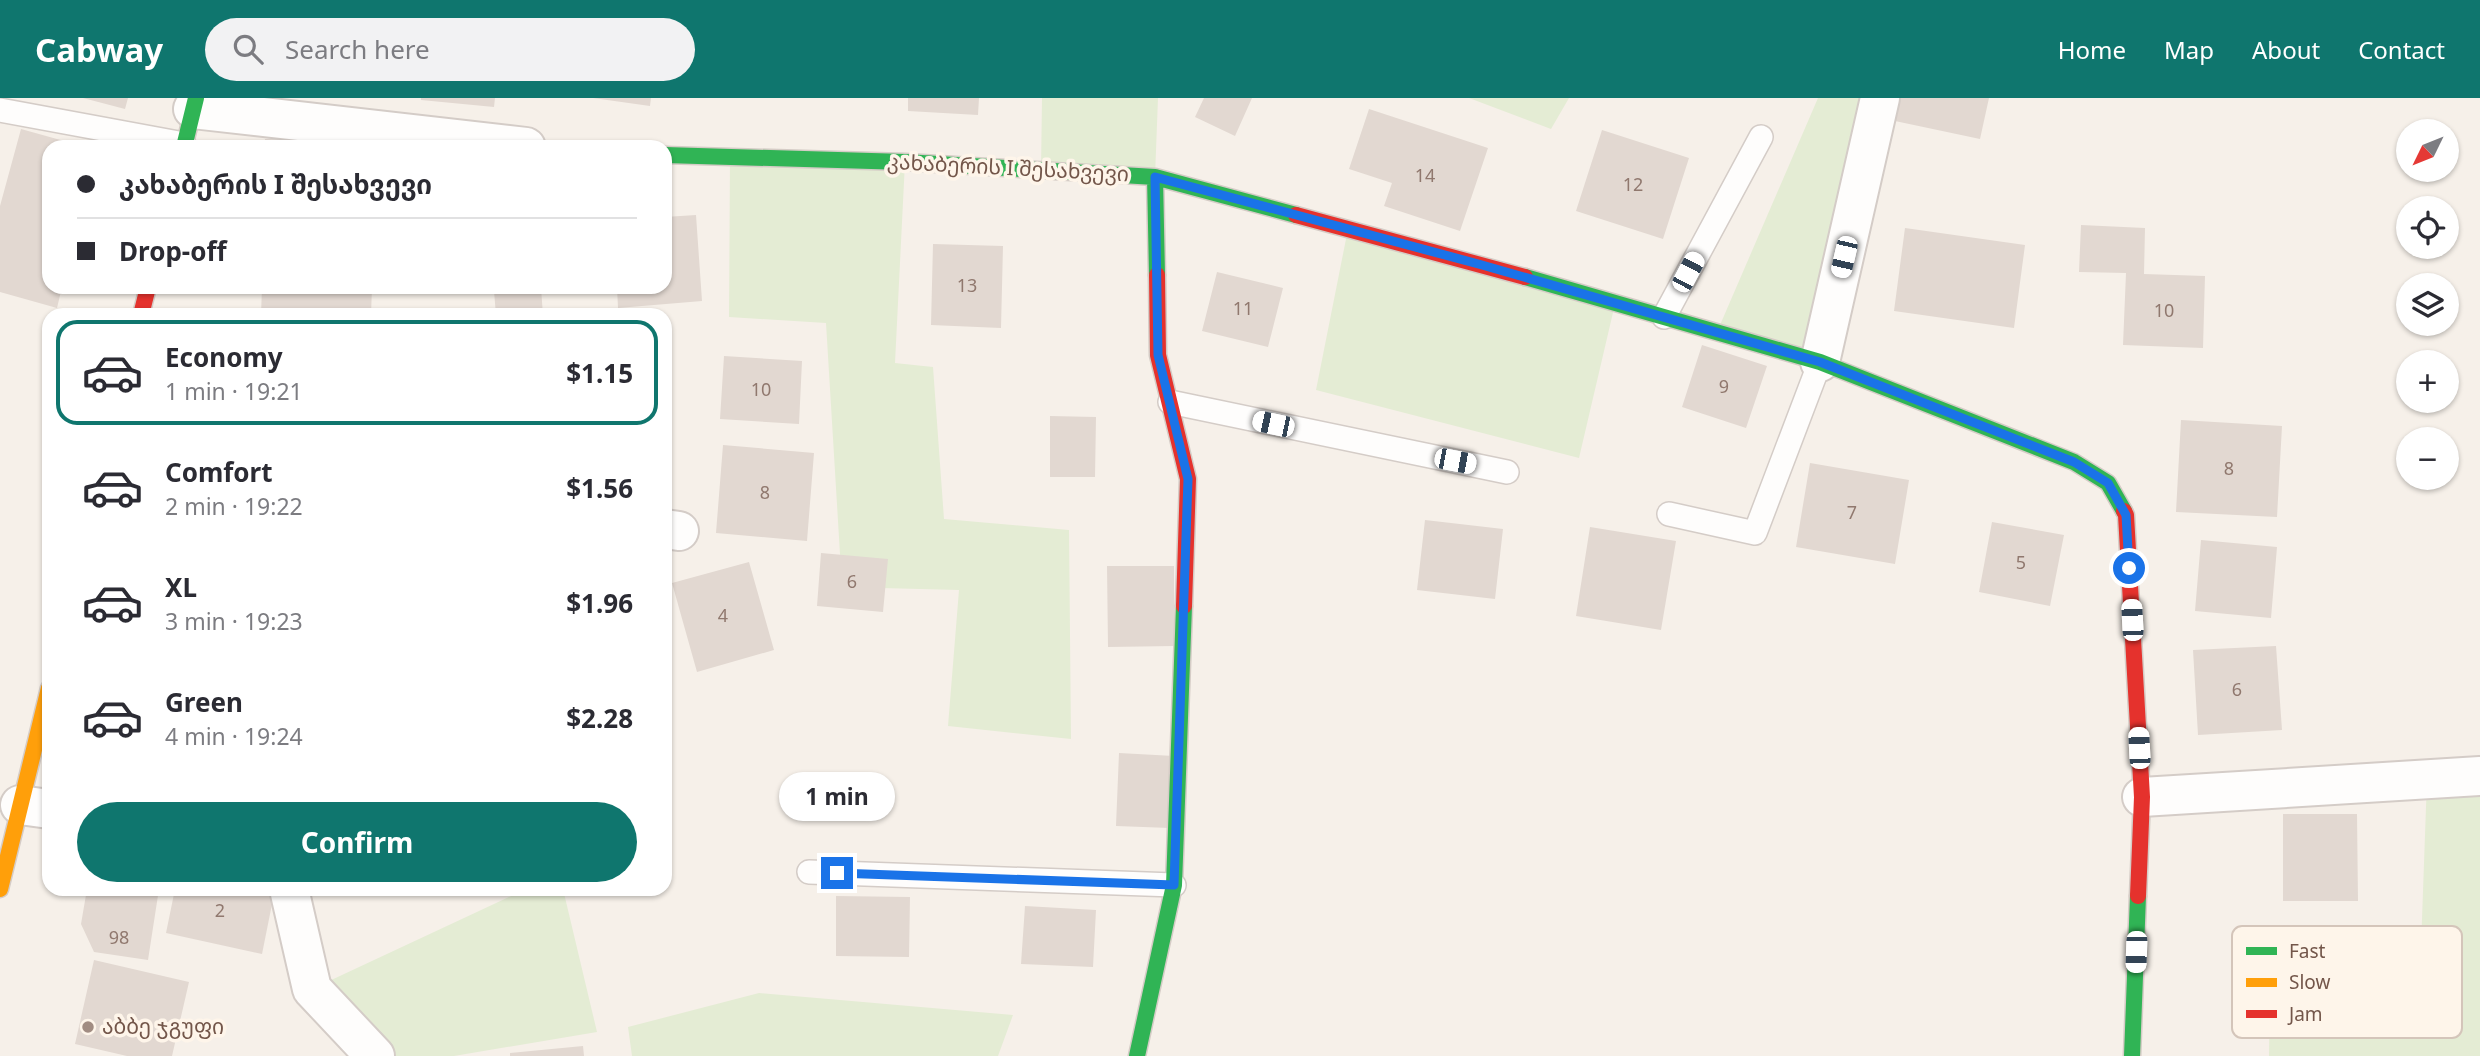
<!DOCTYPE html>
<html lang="en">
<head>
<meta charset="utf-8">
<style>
	body { margin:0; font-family:"Noto Sans","Noto Sans Georgian",sans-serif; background:#f2f2f3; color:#2b2b33; height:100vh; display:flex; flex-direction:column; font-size:26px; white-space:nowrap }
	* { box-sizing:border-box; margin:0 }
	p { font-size:23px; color:#7c7c81 }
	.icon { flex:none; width:38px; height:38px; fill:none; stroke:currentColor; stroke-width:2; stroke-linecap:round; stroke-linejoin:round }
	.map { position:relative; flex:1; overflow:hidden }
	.drawer { position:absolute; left:42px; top:210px; width:630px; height:588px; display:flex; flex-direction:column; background:#fff; border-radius:21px; box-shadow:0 2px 5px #0004 }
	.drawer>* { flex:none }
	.banner { position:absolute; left:42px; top:42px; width:630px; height:154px; border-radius:21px; box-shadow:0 2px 5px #0004; display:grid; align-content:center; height:154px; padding:0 35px; background:#fff }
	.needle { width:46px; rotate:227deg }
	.buttons { position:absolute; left:2396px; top:21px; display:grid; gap:14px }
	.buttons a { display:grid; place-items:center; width:63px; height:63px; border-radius:50%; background:#fff; box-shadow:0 2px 5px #0004; font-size:35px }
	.end { position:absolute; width:32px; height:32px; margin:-16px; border:9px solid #1a73e8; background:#fff; box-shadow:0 0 0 4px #fff }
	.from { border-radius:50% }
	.bubble { position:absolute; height:49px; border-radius:24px; background:#fff; box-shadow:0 2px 5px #0004; font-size:23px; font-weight:700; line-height:49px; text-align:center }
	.car { position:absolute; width:21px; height:42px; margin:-21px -10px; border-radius:9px; box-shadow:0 0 5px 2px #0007; background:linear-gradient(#fff 24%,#345 0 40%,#fff 0 76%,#345 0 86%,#fff 0) }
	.banner b { display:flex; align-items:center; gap:24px; height:66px; font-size:26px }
	.banner b+b { border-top:2px solid #e1e1e2 }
	.banner i { width:18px; height:18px; background:#2b2b33 }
	ul { padding:12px 0 0; list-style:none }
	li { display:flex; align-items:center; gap:21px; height:105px; margin:0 14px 10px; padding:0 21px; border:4px solid transparent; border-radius:21px }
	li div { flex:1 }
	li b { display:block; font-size:26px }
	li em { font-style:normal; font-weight:700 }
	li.active { border-color:#0f766e }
	li>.icon { width:63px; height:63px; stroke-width:1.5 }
	.primary-button { display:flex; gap:14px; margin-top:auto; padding:14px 35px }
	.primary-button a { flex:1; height:80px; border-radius:42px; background:#0f766e; color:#fff; font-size:28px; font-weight:700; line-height:80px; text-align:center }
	header { display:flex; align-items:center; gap:42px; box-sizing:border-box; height:98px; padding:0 35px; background:#0f766e; color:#fff }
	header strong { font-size:33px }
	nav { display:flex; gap:38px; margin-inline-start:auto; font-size:24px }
	.search { width:490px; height:63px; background:#f2f2f3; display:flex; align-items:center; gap:18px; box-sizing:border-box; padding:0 24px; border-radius:38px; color:#7c7c81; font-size:26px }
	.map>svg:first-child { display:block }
	.green { fill:#e4ecd4 }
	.building { fill:#e2d8d1 }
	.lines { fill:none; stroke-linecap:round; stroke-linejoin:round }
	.lane-casing { stroke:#d4ccc7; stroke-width:26 }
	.street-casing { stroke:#d4ccc7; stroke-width:42 }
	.fast-casing { stroke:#d5ccc6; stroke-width:19 }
	.slow-casing { stroke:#d5ccc6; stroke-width:19 }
	.jam-casing { stroke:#d5ccc6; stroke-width:19 }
	.lane { stroke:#fefdfc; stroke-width:23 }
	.street { stroke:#fefdfc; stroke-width:38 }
	.fast { stroke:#30b455; stroke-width:16 }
	.slow { stroke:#ff9f0a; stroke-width:16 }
	.jam { stroke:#e5322d; stroke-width:16 }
	.route { stroke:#1a73e8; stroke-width:9 }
	.poi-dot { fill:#a18c82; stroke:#fef5ea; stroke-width:2.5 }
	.labels { text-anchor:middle; stroke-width:7; stroke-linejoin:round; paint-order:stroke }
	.number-label { font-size:18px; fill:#90786e }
	.street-label { font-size:21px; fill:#73564a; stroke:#fef5ea }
	.poi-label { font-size:21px; fill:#73564a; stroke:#fef5ea; text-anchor:start }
	.key { fill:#fef5ea; stroke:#d4c5ba; stroke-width:2 }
	.key-label { font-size:19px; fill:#73564a }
</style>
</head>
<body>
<header>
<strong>Cabway</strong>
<div class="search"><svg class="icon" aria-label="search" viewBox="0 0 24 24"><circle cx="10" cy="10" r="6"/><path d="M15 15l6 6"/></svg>Search here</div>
<nav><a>Home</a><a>Map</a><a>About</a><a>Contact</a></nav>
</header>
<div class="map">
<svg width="2480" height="958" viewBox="0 0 2480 958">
	<rect width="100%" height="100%" fill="#f6f0e9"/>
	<!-- green -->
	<path class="green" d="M 1042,0 L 1158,0 L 1155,79 L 1041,72 Z
		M 1469,0 L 1569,0 L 1551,31 Z
		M 1818,0 L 1880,0 L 1820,264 L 1717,234 Z
		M 730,59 L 905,64 L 895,265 L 933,269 L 944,421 L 1069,432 L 1071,641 L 948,628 L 959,492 L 842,489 L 826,225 L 729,219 Z
		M 1348,131 L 1615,206 L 1579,360 L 1316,292 Z
		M 2480,678 L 2480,958 L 2269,958 L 2270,890 L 2420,877 L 2427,681 Z
		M 526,791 L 563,791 L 597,934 L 454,958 L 375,958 L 312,891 Z
		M 759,895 L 1013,917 L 998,958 L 632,958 L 628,929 Z"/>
	<!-- building -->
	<path class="building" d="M 83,0 L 128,0 L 125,11 Z
		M 421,0 L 495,0 L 494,9 L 421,2 Z
		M 593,0 L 651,0 L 650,8 Z
		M 908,0 L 979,0 L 978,17 L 908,13 Z
		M 1204,0 L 1252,0 L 1235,38 L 1195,19 Z
		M 1900,0 L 1989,0 L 1980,41 L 1895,23 Z
		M 1369,11 L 1488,50 L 1460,133 L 1384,108 L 1392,85 L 1349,71 Z
		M 21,31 L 82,48 L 49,49 L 49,189 L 62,189 L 57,210 L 0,194 L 0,108 Z
		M 1602,32 L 1689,60 L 1663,141 L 1576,113 Z
		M 265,41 L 376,44 L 376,49 L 264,49 Z
		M 696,117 L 702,203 L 618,210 L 617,189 L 665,189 L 665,119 Z
		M 2081,127 L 2145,130 L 2144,176 L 2205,178 L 2203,250 L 2123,247 L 2126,175 L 2079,174 Z
		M 1905,130 L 2025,147 L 2014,230 L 1894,213 Z
		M 933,146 L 1003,148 L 1001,230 L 931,227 Z
		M 1217,174 L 1283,190 L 1268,249 L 1202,233 Z
		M 262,189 L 372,189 L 371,217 L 261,217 Z
		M 541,190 L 543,217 L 496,217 L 494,193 Z
		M 1702,247 L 1767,268 L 1746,330 L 1682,309 Z
		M 724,258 L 802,263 L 799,326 L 720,321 Z
		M 1050,318 L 1096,319 L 1095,379 L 1050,379 Z
		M 2181,322 L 2282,328 L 2277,419 L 2176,414 Z
		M 723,347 L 814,355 L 807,443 L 716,435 Z
		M 1810,365 L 1909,382 L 1895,466 L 1796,449 Z
		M 1425,422 L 1503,431 L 1495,501 L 1417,492 Z
		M 1992,424 L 2064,437 L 2050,508 L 1979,494 Z
		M 1590,429 L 1676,443 L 1661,532 L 1576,518 Z
		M 2201,442 L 2277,449 L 2271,520 L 2195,513 Z
		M 821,455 L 888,461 L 883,514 L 817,508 Z
		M 749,464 L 774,552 L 697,574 L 672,485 Z
		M 1107,468 L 1174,468 L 1174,548 L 1108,549 Z
		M 2276,548 L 2282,632 L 2198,637 L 2193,552 Z
		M 1119,655 L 1174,658 L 1170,730 L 1116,728 Z
		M 2283,716 L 2357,716 L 2358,803 L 2283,803 Z
		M 87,791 L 159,791 L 148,862 L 94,854 L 81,826 Z
		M 175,791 L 275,791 L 262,856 L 166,835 Z
		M 836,798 L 910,799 L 909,859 L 836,858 Z
		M 1025,808 L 1096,812 L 1093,869 L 1021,866 Z
		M 94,862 L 189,884 L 172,958 L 127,958 L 75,946 Z
		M 583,948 L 584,958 L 510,958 L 510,955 Z"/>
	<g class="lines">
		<defs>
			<path id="lane" d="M 0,12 L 184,46
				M 1664,219 L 1761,39
				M 1170,304 L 1507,374
				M 1669,416 L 1755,435 L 1820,264
				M 809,774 L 1174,787"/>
			<path id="street" d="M 193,11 L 526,49
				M 1820,264 L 1880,0
				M 665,431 L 679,433
				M 2142,699 L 2480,678
				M 20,707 L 49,711
				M 289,791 L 312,891 L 375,958"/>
			<path id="fast" d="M 184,49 L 196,0
				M 665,57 L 905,64 L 1155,79 L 1296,117
				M 1155,79 L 1157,177
				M 1525,179 L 1820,264 L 2074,364 L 2108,385 L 2124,413
				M 1137,958 L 1174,787 L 1184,508
				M 2132,958 L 2138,798"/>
			<path id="slow" d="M 0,791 L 49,590"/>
			<path id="jam" d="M 1296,117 L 1525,179
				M 1157,177 L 1158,257 L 1188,381 L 1184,508
				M 141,217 L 148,189
				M 2124,413 L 2126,417 L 2142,699 L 2138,798"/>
		</defs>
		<!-- lane casing -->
		<use href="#lane" class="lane-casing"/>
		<!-- street casing -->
		<use href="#street" class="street-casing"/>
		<!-- fast casing -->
		<use href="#fast" class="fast-casing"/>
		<!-- slow casing -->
		<use href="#slow" class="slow-casing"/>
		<!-- jam casing -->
		<use href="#jam" class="jam-casing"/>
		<!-- lane -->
		<use href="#lane" class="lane"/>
		<!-- street -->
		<use href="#street" class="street"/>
		<!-- fast -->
		<use href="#fast" class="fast"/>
		<!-- slow -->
		<use href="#slow" class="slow"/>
		<!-- jam -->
		<use href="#jam" class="jam"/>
	</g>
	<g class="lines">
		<!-- route -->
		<path class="route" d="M 837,775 L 1174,787 L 1188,381 L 1158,257 L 1155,79 L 1482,167 L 1820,264 L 2074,364 L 2108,385 L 2126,417 L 2129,470"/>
	</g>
	<!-- markers -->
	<circle class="poi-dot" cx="88" cy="929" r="7"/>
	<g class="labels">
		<!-- number labels -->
		<g class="number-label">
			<text x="1425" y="84">14</text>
			<text x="1633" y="93">12</text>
			<text x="967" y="194">13</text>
			<text x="1243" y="217">11</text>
			<text x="2164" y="219">10</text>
			<text x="1724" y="295">9</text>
			<text x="761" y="298">10</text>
			<text x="2229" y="377">8</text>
			<text x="765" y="401">8</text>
			<text x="1852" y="421">7</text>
			<text x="2021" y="471">5</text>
			<text x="852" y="490">6</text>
			<text x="723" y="524">4</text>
			<text x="2237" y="598">6</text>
			<text x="220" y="819">2</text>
			<text x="119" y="846">98</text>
		</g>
		<!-- street labels -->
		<g class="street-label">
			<text transform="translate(1008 70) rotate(3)" y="7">კახაბერის I შესახვევი</text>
		</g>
		<!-- poi labels -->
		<g class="poi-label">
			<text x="102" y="936">აბბე ჯგუფი</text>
		</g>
	</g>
	<!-- legend -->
	<rect x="2232" y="828" width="230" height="112" rx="10" class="key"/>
	<rect x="2246" y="849" width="31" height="8" fill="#30b455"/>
	<rect x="2246" y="880" width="31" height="9" fill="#ff9f0a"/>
	<rect x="2246" y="912" width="31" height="8" fill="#e5322d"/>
	<g class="key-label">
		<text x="2289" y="860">Fast</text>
		<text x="2289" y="891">Slow</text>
		<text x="2289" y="923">Jam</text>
	</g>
</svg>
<div class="buttons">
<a><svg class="needle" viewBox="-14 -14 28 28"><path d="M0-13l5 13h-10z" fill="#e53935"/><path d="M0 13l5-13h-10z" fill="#7c7c81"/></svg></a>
<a><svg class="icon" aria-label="locate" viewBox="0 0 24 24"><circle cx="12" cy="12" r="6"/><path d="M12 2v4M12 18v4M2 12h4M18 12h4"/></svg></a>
<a><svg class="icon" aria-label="layers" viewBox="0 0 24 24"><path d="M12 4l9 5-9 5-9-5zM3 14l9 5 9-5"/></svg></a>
<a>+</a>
<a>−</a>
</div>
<i class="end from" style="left:2129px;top:470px"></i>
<i class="end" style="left:837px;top:775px"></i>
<div class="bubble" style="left:779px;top:674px;width:116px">1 min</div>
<i class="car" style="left:1844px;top:159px;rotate:193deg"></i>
<i class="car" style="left:1688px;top:174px;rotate:28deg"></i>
<i class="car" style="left:1273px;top:326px;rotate:282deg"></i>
<i class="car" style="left:1455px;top:363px;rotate:101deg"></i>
<i class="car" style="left:2132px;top:522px;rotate:357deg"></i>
<i class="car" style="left:2139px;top:650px;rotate:357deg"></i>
<i class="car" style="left:2136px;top:854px;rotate:182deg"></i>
<div class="banner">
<b><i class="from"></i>კახაბერის I შესახვევი</b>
<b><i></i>Drop-off</b>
</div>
<section class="drawer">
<ul>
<li class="active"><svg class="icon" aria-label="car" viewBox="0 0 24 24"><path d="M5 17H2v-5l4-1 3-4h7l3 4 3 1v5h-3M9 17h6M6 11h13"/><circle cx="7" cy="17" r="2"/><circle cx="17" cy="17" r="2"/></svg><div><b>Economy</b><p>1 min · 19:21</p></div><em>$1.15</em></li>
<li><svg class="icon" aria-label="car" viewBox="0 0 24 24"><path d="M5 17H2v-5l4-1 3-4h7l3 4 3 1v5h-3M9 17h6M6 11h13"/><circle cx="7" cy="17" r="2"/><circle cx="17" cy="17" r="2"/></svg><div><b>Comfort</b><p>2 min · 19:22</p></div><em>$1.56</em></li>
<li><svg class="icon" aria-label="car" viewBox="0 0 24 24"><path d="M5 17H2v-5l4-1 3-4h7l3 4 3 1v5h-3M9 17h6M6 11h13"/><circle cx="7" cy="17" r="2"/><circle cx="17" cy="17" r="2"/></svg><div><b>XL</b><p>3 min · 19:23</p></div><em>$1.96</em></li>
<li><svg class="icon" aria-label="car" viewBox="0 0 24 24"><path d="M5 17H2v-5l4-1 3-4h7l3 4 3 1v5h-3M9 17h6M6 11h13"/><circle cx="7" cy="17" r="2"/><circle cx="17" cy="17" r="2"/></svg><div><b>Green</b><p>4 min · 19:24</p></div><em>$2.28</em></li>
</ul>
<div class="primary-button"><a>Confirm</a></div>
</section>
</div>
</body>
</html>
